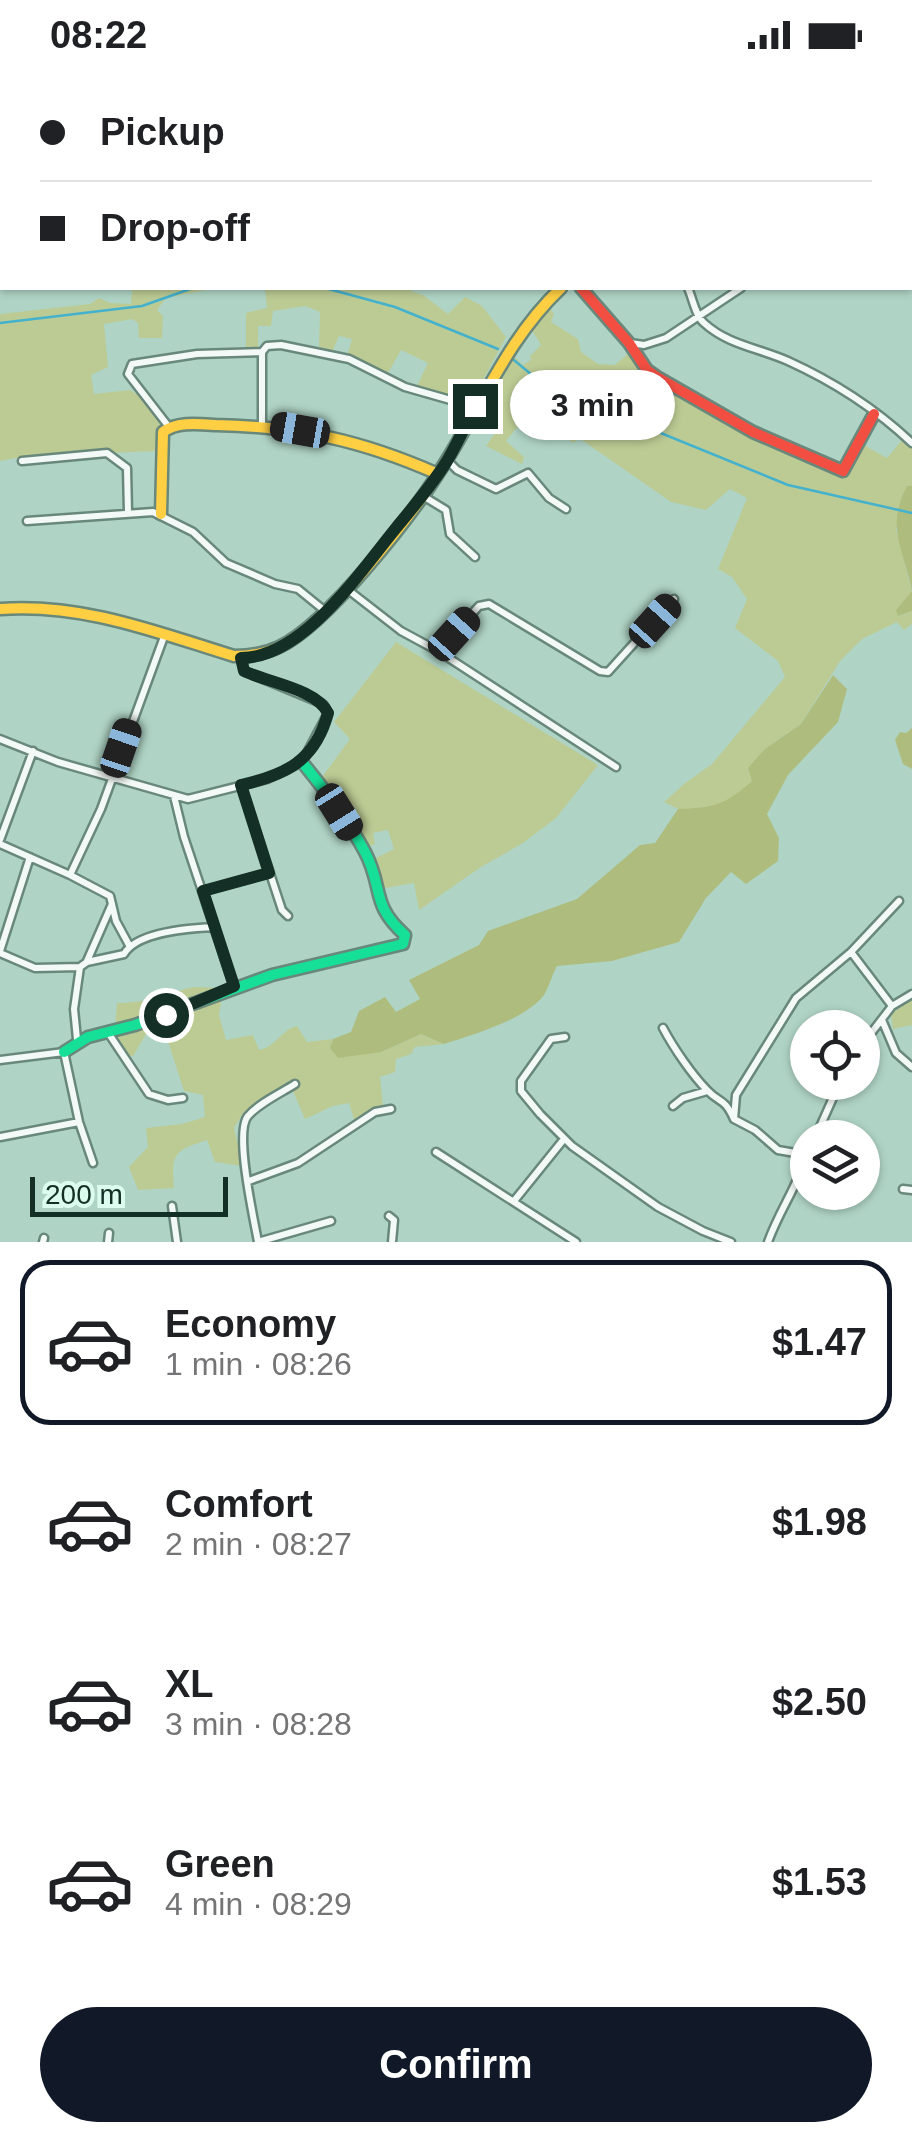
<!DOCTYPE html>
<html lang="en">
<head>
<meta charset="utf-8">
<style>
	body { margin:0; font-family:Arial,sans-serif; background:#f2f2f2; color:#202124; height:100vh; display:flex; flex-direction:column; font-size:38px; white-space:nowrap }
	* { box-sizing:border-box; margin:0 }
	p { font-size:32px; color:#757577 }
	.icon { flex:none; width:55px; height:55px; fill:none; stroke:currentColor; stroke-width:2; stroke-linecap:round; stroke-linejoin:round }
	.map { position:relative; height:1172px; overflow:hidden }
	.drawer { display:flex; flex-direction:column; background:#fff; flex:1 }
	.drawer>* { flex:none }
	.top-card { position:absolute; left:0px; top:0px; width:912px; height:220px; box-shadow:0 2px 8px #0004; display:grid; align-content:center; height:220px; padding:0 40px; background:#fff }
	.tools { position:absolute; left:790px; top:940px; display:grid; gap:20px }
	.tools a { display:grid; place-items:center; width:90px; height:90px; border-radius:50%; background:#fff; box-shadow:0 2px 8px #0004; font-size:50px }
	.scale { position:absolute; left:30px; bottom:25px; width:198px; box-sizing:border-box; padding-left:10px; border:5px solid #142f25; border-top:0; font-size:28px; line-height:35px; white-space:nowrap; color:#142f25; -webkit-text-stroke:8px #dbfcee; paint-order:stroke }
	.end { position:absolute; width:45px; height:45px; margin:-22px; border:12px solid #142f25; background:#fff; box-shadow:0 0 0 5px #fff }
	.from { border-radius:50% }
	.bubble { position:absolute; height:70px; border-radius:35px; background:#fff; box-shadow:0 2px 8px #0004; font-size:32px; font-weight:600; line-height:70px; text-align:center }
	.car { position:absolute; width:30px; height:60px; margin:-30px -15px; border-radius:12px; box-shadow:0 0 8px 2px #0007; background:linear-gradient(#222 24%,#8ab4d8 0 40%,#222 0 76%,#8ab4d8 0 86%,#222 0) }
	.top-card b { display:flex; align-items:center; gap:35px; height:95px; font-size:38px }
	.top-card b+b { border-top:2px solid #e0e0e0 }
	.top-card i { width:25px; height:25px; background:#202124 }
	ul { padding:18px 0 0; list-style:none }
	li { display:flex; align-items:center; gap:30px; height:165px; margin:0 20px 15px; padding:0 20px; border:5px solid transparent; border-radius:30px }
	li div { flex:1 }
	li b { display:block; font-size:38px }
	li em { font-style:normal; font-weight:600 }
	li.current { border-color:#111827 }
	li>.icon { width:90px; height:90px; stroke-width:1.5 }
	.primary-button { display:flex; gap:20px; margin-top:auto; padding:20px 40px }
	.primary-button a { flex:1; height:115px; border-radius:60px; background:#111827; color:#fff; font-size:40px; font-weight:600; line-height:115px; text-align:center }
	.status { display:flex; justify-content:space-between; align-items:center; height:70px; padding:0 50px; background:#fff; direction:ltr }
	.status svg { height:28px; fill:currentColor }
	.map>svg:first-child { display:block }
	.green { fill:#bccb94 }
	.forest { fill:#aebd7e }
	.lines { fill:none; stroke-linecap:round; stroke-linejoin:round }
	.stream { stroke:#44b1cd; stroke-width:2.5 }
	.street-casing { stroke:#69887c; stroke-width:11 }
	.fast-casing { stroke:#69887c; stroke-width:15 }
	.slow-casing { stroke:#69887c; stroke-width:15 }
	.jam-casing { stroke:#69887c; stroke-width:15 }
	.street { stroke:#f3f9f6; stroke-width:6 }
	.fast { stroke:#16e098; stroke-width:10 }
	.slow { stroke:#ffcf43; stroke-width:10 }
	.jam { stroke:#f24e42; stroke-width:10 }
	.route { stroke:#142f25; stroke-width:12 }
</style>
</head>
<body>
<div class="status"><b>08:22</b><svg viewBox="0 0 49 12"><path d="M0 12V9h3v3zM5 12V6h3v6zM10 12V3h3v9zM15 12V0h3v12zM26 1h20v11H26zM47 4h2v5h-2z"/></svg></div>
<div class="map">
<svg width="912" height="1172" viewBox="0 0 912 1172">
	<rect width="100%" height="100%" fill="#afd4c5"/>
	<!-- green -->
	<path class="green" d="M 206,218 L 206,220 L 166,228 L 157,240 L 163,246 L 162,268 L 139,268 L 138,253 L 132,249 L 104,254 L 108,297 L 91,305 L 94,324 L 130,320 L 145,330 L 162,358 L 157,381 L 27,386 L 0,391 L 0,244 L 90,234 L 99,228 L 110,233 L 131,234 L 132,219 Z
		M 265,218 L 413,218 L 411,221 L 423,225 L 448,244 L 465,227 L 482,236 L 506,267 L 469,336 L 415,320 L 428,293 L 401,280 L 387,305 L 347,286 L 352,269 L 339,266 L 332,282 L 319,277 L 320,242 L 305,236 L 273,241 L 271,256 L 258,256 L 258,277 L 246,277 L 246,243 L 267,238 Z
		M 547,235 L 554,244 L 551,252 L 578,269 L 581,282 L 598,294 L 615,295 L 629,283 C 673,338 778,377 843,407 L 852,394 L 860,373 L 887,388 L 903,369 L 912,376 L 912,416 L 907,416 L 896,459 L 912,522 L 899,546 L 912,541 L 912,554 L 904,560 L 897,552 L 862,569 L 840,591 L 801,654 L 765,679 L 752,711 L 729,731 L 709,739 L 678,739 L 664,732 L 684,714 L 712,694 L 785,607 L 778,591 L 735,558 L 747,529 L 732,507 L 718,499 L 747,428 L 730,419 L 706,440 L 671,432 L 579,368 L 573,373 L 561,362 L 575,343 L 568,335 L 549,328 L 534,336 L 506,371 L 524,387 L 522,394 L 486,376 L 495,363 L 474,349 L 510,282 L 523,295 L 531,290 L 530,286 L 541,275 L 529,255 Z
		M 396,572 L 598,695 L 556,748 L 523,773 L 481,797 L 419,840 L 414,813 L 380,819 L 368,792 L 394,779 L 388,760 L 373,763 L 375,774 L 364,778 L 320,710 L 350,669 L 334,652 Z
		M 194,917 L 223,918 L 219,945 L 226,970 L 253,965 L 259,980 C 276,977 282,959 297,956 L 307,972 L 333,969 L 330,978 L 381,982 L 421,964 L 444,974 L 415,977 L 411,984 L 396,989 L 395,1002 L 380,1007 L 383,1036 L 355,1053 L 349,1033 L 333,1036 L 305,1049 L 290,1014 L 244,1042 L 234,1058 L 243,1096 L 215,1092 L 207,1070 C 174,1081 171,1083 174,1118 L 138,1120 L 129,1097 L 148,1077 L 146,1058 L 182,1054 L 205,1047 L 203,1025 L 184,1021 L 165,962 L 148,961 L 133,986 L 128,987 C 114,969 115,956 117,933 C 150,933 163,924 194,917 Z
		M 912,929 L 912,955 L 893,959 L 891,944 Z"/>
	<!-- forest -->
	<path class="forest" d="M 907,416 L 912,416 L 912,541 L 898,546 L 896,540 L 912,521 C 904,479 885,458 907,416 Z
		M 833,605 L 847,619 L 838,652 L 788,705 L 767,744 L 779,768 L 778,791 L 746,814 L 731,802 L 706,828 L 679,872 L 612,891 L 557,896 C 552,905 549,917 544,925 C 525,950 472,965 444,974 L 421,964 L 381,982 L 338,988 L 330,978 L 333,969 L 351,962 L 359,941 L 385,927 L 396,942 L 420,929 L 409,910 L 479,875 L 488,861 L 577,829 L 640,775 L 655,773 L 678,739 C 714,738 725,735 752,711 L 748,698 L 765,679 L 801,654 Z
		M 912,658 L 912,699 L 903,694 L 895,670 L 900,662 L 906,663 Z"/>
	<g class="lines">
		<!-- stream -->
		<path class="stream" d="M 325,218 L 395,237 L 498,279
			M 0,253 L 142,236 L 193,218
			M 509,286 L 532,305 L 624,348 L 788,415 L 912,443"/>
		<defs>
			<path id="street" d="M 72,0 L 73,2
				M 159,0 L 161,2
				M 534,0 L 536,2
				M 669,0 L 671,2
				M 826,0 L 827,2
				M 25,2 L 28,0
				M 110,2 L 114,0
				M 278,2 L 282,0
				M 393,2 L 397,0
				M 512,2 L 515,0
				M 689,2 L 692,0
				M 0,23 L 2,21
				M 0,81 L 2,79
				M 0,152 L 2,152
				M 688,218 C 693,229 695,245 704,253 C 728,275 759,278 788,291 C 832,311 877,340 912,373
				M 630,273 L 644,275 L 666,268 L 741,218
				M 262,355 L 262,282 L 267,276 L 281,275 L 349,289 L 405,317 L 475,337
				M 169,357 L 128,304 L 132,294 L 197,284 L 262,282
				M 447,390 L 457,400 L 496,419 L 528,403 L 549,428 L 566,439
				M 22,391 L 107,383 L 127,398 L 128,442
				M 423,426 L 446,440 L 450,464 L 475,487
				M 27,451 L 153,442 L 193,462 L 226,493 L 275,514 L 298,519 L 325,541
				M 347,519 L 401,561 L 438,581 L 616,697
				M 438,581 L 479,536 L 489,534 L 600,601 L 608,602 L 674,529
				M 0,669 L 58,692 L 188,729 L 267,709 L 302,692 L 328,643 L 323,634 L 244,601 L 241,588
				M 241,715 L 282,840 L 288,846
				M 174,726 L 184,767 L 234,917
				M 0,770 L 33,681
				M 0,774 L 70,805 L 101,739 L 165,564
				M 70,805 L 110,826 L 116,851 L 129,875
				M 203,821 L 269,803
				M 0,881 L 30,787
				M 851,882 L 892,936
				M 0,883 L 35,898 L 80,897
				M 87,891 L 112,834
				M 882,950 L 896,983 L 912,997
				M 663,958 C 673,977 692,1005 707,1020 C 720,1034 724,1027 734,1049
				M 109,964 L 149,1024 L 168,1030 L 183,1028
				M 565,967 L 551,969 L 521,1011 L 521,1021 L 540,1044 L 572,1076 L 658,1137 L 703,1161 L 731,1172
				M 77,969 L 74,939 L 80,897 L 87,892 L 124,884 C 137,862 190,858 215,857
				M 862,975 L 892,936 L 912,924
				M 0,990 L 64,982 L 79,1052 L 93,1093
				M 673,1036 L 683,1028 L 707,1021
				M 0,1067 L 79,1052
				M 815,1068 L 840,1012
				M 436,1082 L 576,1172
				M 807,1085 L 778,1080 L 755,1060 L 734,1049 L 736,1025 L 796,928 L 851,882 L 899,831
				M 249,1111 L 298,1093 L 375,1042 L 391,1039
				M 903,1119 L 912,1120
				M 514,1131 L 564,1069
				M 172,1136 L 177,1172
				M 389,1146 L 394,1150 L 392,1172
				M 43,1172 L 44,1168
				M 108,1172 L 109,1163
				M 258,1172 C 254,1149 234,1062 248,1046 C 259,1033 281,1023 295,1014
				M 258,1172 L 331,1151
				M 768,1172 C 779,1141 797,1117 807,1085"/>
			<path id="fast" d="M 886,2 L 889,0
				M 64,982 L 88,967 L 135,955 L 272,905 L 403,874 L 405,865 C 370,834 384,818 365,782 C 348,750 325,720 302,692"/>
			<path id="slow" d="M 161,444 L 163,362 C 177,351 200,354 216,355 C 300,357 361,370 438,404
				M 0,539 C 83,533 156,562 234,586 C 250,586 264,584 279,577 C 328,554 413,444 443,396 C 482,335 507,269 561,218"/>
			<path id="jam" d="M 581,218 L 629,273 L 647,300 L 657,307 L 753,362 L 843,401 L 874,344"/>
		</defs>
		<!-- street casing -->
		<use href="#street" class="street-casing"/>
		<!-- fast casing -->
		<use href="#fast" class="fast-casing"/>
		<!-- slow casing -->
		<use href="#slow" class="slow-casing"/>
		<!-- jam casing -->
		<use href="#jam" class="jam-casing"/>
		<!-- street -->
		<use href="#street" class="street"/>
		<!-- fast -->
		<use href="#fast" class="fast"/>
		<!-- slow -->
		<use href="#slow" class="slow"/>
		<!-- jam -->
		<use href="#jam" class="jam"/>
	</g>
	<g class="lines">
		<!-- route -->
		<path class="route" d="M 166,945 L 234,916 L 203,821 L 269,803 L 241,715 C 286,705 315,691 328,643 C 317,619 266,612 244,601 L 241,588 C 303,588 360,502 396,458 C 414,436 432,415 447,391 C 457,374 466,355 475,336"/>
	</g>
</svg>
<div class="tools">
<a><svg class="icon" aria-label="locate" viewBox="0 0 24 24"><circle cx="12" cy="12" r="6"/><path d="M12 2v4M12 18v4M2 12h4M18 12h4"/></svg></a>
<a><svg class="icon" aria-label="layers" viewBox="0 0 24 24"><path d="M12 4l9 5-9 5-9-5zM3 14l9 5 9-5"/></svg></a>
</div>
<div class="scale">200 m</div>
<i class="end from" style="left:166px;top:945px"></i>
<i class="end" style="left:475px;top:336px"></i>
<div class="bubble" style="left:510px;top:300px;width:165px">3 min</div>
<i class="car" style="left:300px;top:360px;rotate:280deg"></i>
<i class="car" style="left:655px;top:551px;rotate:42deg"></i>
<i class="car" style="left:454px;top:564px;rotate:42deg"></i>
<i class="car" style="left:121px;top:678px;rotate:19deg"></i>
<i class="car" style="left:339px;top:742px;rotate:148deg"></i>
<div class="top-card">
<b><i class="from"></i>Pickup</b>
<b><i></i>Drop-off</b>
</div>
</div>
<section class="drawer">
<ul>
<li class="current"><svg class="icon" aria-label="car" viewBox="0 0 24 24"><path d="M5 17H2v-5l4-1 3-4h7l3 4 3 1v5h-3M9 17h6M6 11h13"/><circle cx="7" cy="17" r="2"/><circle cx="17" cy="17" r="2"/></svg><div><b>Economy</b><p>1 min · 08:26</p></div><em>$1.47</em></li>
<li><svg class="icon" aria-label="car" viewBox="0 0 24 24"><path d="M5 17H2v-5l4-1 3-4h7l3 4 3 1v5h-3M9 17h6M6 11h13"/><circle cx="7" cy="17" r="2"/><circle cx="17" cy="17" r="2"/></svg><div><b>Comfort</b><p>2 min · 08:27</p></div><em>$1.98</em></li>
<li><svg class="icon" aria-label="car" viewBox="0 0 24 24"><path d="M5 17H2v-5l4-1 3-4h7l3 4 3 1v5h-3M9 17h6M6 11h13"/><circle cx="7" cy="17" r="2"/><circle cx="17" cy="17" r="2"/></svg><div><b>XL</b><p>3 min · 08:28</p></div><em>$2.50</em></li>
<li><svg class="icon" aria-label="car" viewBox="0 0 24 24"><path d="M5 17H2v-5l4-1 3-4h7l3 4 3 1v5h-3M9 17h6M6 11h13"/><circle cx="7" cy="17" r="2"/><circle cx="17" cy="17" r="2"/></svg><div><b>Green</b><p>4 min · 08:29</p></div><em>$1.53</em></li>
</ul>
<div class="primary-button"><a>Confirm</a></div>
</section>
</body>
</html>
